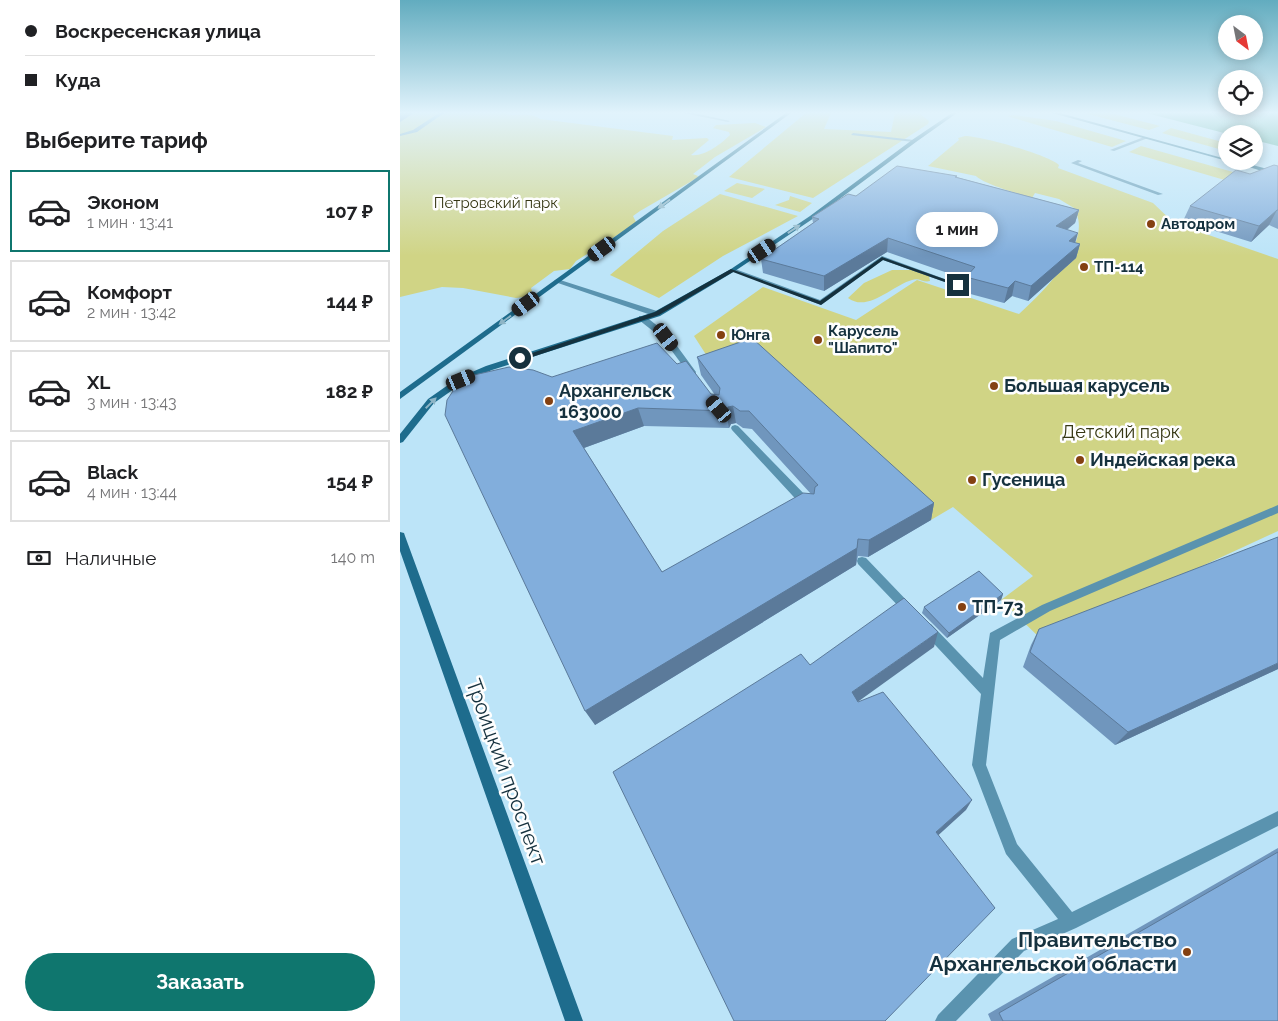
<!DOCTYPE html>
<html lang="ru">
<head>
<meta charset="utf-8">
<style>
	body { margin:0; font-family:Raleway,sans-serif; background:#f6f6f6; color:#202124; height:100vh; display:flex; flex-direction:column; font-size:19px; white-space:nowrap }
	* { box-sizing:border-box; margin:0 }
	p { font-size:16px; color:#757577 }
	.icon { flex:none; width:28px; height:28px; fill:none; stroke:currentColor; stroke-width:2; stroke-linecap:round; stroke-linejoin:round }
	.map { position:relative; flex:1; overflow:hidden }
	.drawer { display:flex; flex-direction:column; background:#fff; width:400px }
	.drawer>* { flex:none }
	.hud { display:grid; align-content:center; height:110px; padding:0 25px; background:#fff }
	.needle { width:32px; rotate:148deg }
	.tools { position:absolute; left:818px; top:15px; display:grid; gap:10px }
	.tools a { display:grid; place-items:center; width:45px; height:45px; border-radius:50%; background:#fff; box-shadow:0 2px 12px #0003; font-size:25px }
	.end { position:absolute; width:22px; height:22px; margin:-11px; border:6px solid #15313e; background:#fff; box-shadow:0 0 0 2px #fff }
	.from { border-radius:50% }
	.bubble { position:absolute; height:35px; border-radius:18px; background:#fff; box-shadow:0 2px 12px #0003; font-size:16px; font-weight:700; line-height:35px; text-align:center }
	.car { position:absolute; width:15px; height:30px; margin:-15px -8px; border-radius:6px; box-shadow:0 0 4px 1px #0007; background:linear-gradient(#222 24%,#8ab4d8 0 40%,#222 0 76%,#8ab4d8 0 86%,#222 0) }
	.hud b { display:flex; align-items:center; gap:18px; height:48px; font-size:19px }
	.hud b+b { border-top:1px solid #e0e0e0 }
	.hud i { width:12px; height:12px; background:#202124 }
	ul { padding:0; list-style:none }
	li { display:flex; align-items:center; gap:15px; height:82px; margin:0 10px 8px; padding:0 15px; border:2px solid #e0e0e0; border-radius:0px }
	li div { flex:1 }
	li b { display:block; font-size:19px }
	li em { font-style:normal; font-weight:700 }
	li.current { border-color:#0f766e }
	li>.icon { width:45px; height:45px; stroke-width:1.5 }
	h2 { padding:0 25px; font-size:22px; line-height:60px }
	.pay { display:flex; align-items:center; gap:12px; height:55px; padding:0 25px; font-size:19px }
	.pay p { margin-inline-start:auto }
	.button { display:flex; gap:10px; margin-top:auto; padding:10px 25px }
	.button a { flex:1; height:58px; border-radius:30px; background:#0f766e; color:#fff; font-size:20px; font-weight:700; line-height:58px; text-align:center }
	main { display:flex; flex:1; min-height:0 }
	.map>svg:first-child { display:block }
	.green { fill:#d0d485 }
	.water { fill:#3a9f82 }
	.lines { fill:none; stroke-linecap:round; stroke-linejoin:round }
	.lane { fill:#5a93af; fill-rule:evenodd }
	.secondary { fill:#1e6c8d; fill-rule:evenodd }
	.wall { fill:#7096bd; fill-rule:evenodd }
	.shaded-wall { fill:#5b7a9a }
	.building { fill:#82aedc; stroke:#5b7a9a; fill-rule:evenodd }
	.oneway { fill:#8eb5c6 }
	.route { fill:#15313e }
	.poi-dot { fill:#844112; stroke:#fefefe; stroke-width:2 }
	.labels { text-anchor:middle; stroke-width:5; stroke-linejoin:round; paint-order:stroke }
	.far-park-label { font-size:15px; fill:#363714; stroke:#fefefe }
	.far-poi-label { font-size:15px; font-weight:bold; fill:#15313e; stroke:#fefefe; text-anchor:start }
	.poi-label { font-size:18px; font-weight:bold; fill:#15313e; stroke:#fefefe; text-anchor:start }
	.park-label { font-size:18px; fill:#363714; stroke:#fefefe }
	.near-street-label { font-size:21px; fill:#15313e; stroke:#fefefe }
	.near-poi-label { font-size:21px; font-weight:bold; fill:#15313e; stroke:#fefefe; text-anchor:end }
</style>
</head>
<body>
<main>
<section class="drawer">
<div class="hud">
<b><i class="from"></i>Воскресенская улица</b>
<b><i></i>Куда</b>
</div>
<h2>Выберите тариф</h2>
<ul>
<li class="current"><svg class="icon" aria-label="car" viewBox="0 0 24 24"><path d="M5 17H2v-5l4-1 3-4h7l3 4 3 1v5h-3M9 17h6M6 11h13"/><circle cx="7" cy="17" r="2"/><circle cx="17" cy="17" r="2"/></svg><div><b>Эконом</b><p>1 мин · 13:41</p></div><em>107 ₽</em></li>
<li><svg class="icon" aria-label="car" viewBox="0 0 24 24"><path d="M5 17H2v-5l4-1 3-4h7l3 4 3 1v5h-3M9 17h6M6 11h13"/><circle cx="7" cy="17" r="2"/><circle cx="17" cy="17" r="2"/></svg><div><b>Комфорт</b><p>2 мин · 13:42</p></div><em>144 ₽</em></li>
<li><svg class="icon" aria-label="car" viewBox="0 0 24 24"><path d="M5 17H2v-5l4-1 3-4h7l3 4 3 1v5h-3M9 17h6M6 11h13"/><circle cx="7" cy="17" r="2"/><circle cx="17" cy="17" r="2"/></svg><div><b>XL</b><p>3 мин · 13:43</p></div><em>182 ₽</em></li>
<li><svg class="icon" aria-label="car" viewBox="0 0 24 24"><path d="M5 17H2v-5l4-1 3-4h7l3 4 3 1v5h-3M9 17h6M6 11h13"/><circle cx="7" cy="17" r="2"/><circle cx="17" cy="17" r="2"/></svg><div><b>Black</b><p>4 мин · 13:44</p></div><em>154 ₽</em></li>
</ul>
<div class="pay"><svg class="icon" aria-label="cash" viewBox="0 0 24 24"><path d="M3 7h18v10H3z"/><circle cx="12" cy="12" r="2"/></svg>Наличные<p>140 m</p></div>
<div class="button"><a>Заказать</a></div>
</section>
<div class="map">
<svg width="878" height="1021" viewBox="0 0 878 1021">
	<rect width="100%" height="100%" fill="#bce4f8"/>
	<!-- green -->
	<path class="green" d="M 0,113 L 105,113 C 111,118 130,111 140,119 L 273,136 L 272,140 L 307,138 L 309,140 L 291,155 C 304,157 321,144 330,135 L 329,132 L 313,128 L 316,125 L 355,123 L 366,127 L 315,157 L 293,174 L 298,176 L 297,178 L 240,211 L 233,216 L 236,222 L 230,227 L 176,261 L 170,269 L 154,271 L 131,288 L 132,291 L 124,297 L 116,298 L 63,288 L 42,287 L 0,297 Z
		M 406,113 L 431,113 L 424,129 L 491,132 L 495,113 L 519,113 L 529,121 L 528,124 L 413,198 L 329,177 Z
		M 684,113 L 710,113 L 760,126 L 749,130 Z
		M 614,115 L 656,121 L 726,141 L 712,147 L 607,116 Z
		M 771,128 L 826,143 L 826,151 L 762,133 Z
		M 565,136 C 581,136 649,155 659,165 L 658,168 L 753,203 L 774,223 L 878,259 L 878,531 L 642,640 L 601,600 L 633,576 L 553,507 L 531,520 L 314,367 L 294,336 L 363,287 L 456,320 L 517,280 L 619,314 C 641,294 689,247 677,215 L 679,211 L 659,199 L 635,193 L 632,198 C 621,195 582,183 576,176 L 528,166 L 559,140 L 558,138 Z
		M 741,146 L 840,174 L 828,181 L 729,152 Z
		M 337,183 L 365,189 L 352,198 L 324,191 Z
		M 320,194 L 398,216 L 323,256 L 259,298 L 210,275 L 263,231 Z
		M 390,196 L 412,203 L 400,212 L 375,205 L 389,200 Z
		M 492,270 L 518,270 L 529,276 L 530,281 C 523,283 519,277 512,280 C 493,285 468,313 448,298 L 464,283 Z"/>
	<!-- water -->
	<path class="water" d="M 746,113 L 878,113 L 878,146 L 854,140 L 854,134 L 828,134 Z"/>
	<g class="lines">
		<!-- lane -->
		<path class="lane" d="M 39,113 L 44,113 L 17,132 L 0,136 L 0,134 L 13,130 Z
			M 283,113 L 294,113 L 330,121 L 328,122 Z
			M 453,133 L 514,140 L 516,141 L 514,142 L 451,135 Z
			M 744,137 L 748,138 L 714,151 L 710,150 Z
			M 678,160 L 682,161 L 678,163 L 763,194 L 758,195 L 671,163 Z
			M 482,256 L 561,285 L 556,286 L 483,260 L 421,305 L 330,270 L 335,269 L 420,300 Z
			M 157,279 L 260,312 L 261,314 L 254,316 L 155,282 L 154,281 Z
			M 239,316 L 245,316 L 269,335 L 296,372 L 295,374 L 289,374 L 263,339 L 239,320 Z
			M 335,425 L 338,426 L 412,502 L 413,505 L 412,508 L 404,508 L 332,430 L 331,428 L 332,426 Z
			M 878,505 L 878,513 L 650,611 L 600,640 L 586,765 L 617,844 L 672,912 L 878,811 L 878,826 L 676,928 L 624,951 L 556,1021 L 535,1021 L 538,1015 L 612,939 L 658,919 L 606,854 L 572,765 L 581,694 L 523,632 L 521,628 L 523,624 L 527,623 L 531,624 L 583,678 L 590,633 L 642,605 Z
			M 462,557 L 466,558 L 512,606 L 514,609 L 512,612 L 508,614 L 504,612 L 458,564 L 457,561 L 458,558 Z"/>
		<!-- secondary -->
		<path class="secondary" d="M 386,113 L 391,113 L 0,399 L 0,392 Z
			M 552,113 L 557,113 L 516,142 L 414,218 L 335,271 L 260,316 L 92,370 L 64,382 L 34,403 L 3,442 L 0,443 L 0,434 L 28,399 L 58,378 L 86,366 L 254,312 L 331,269 L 410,216 L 512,140 Z
			M 652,113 L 660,113 L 826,159 L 827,161 Z
			M 830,161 L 838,161 L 878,172 L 878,176 Z
			M 0,532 L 4,533 L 5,536 L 183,1021 L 165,1021 L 0,551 Z"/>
	</g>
	<!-- wall -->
	<path class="wall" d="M 878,166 L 878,229 L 869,225 L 851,242 L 783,221 L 790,206 L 850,174 Z
		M 557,176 L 556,177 L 679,210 L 675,223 L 667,230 L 675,243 L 680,244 L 676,258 L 628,301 L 612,296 L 604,303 L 563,292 L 565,279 L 487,252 L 424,291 L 363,273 L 361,259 L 413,223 L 412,217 L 456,196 Z
		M 297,357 L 534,503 L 531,520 L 468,557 L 458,556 L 456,565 L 195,725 L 152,377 L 277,364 L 311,394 L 315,395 L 301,375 ZM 336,423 L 343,428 L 352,429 L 411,494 L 262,572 L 184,448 L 244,426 L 329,428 L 331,424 Z
		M 603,594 L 601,600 L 547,638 L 522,613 L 524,607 Z
		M 639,629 L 878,669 L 715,745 L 623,667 L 631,645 Z
		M 878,848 L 878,1021 L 591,1021 L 588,1014 Z"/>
	<!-- shaded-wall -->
	<path class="shaded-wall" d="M 0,113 L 14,113 L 0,122 Z
		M 679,210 L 675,223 L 653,240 L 656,226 Z
		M 877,210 L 869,225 L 851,242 L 859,226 Z
		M 678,233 L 674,247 L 669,241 Z
		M 488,238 L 487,252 L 424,291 L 424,276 Z
		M 680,244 L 676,258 L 628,301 L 631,286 Z
		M 615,281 L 612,296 L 604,303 L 608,288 Z
		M 333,406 L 336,423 L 331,424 L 329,428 L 326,411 L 328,407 Z
		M 238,408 L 244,426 L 181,449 L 173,431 Z
		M 534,503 L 531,520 L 468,557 L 469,540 Z
		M 458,539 L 456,565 L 195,725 L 185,711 Z
		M 603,594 L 601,600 L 547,638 L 549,633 Z
		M 538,632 L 534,647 L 452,706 L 452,692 Z
		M 878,663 L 878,669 L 715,745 L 728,732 Z
		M 572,800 L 566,810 L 532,841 L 536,832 Z"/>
	<!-- building -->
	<path class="building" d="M 874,165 L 878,166 L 878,210 L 877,210 L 859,226 L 790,206 L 836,170 L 850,174 Z
		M 497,166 L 557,176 L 555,177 L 679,210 L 656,226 L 678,233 L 669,241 L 680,244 L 631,286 L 615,281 L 608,288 L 566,277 L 575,267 L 488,238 L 424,276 L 361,259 L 419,219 L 412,217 L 448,194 L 456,196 Z
		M 352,338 L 534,503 L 469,540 L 458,539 L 457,548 L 185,711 L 45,415 L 47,400 L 55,388 L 74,375 L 109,367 L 133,370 L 152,377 L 257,343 L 277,364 L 286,361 L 311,394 L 319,395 L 320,388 L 297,357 ZM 333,406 L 340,411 L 349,411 L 418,485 L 415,487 L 414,494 L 403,493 L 262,572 L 173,431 L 238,408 L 326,411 L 328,407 Z
		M 878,537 L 878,663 L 728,732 L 630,652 L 639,629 Z
		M 579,571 L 603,594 L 549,633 L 524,607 Z
		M 504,598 L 538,632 L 452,692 L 458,702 L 483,692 L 572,800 L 536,832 L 595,908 L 485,1021 L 334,1021 L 213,772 L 401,654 L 410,665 Z
		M 878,852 L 878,1021 L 603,1021 L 599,1013 Z"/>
	<!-- one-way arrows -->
	<defs><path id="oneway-solid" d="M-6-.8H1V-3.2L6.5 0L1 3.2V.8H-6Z" transform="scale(1.25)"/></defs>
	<g class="oneway">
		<use href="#oneway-solid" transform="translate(264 204) rotate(144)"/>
		<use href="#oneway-solid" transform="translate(394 229) rotate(-34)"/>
		<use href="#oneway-solid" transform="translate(105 320) rotate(144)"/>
		<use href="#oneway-solid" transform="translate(31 403) rotate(-45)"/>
	</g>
	<!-- sky -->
	<linearGradient id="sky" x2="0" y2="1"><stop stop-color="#62acbf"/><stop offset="0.44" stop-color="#e1f3fc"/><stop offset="1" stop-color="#e1f3fc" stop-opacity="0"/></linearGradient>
	<rect width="878" height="256" fill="url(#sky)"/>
	<!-- route -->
	<path class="route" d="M 482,257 L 561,285 L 556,286 L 483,260 L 421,305 L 333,272 L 259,315 L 123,360 L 117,358 L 255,312 L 331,269 L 420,301 Z"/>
	<!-- markers -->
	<g class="poi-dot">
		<circle cx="751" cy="224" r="5"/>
		<circle cx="684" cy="267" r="5"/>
		<circle cx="321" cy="335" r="5"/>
		<circle cx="418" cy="340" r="5"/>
		<circle cx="594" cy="386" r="5"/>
		<circle cx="149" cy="401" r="5"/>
		<circle cx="680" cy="460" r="5"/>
		<circle cx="572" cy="480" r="5"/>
		<circle cx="562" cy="607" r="5"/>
		<circle cx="787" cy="952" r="5"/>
	</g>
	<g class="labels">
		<!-- far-park labels -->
		<g class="far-park-label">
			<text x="96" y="208">Петровский парк</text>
		</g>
		<!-- far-poi labels -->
		<g class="far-poi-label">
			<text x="761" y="229">Автодром</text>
			<text x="694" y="272">ТП-114</text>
			<text x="428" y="336">Карусель<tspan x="428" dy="17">"Шапито"</tspan></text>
			<text x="331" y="340">Юнга</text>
		</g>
		<!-- poi labels -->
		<g class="poi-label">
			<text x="604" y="392">Большая карусель</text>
			<text x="159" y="397">Архангельск<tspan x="159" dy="21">163000</tspan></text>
			<text x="690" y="466">Индейская река</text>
			<text x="582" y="486">Гусеница</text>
			<text x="572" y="613">ТП-73</text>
		</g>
		<!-- park labels -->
		<g class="park-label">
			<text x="721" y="438">Детский парк</text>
		</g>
		<!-- near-street labels -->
		<g class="near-street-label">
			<text transform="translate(106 772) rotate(70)" y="7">Троицкий проспект</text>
		</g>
		<!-- near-poi labels -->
		<g class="near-poi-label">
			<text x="777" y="947">Правительство<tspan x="777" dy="24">Архангельской области</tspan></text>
		</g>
	</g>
</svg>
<div class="tools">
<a><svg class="needle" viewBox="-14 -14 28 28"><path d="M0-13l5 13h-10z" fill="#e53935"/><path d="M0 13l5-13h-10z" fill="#757577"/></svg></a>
<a><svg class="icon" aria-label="locate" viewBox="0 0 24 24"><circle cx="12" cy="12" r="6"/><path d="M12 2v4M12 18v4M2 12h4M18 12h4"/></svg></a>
<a><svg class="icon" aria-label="layers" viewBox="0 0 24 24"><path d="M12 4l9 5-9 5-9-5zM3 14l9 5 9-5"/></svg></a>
</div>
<i class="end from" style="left:120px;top:358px"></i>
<i class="end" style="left:558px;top:285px"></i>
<div class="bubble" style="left:516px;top:212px;width:82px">1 мин</div>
<i class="car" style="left:202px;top:249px;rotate:234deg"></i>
<i class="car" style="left:362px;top:251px;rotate:56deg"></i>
<i class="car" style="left:126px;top:304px;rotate:234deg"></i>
<i class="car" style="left:266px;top:337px;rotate:143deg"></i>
<i class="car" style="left:61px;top:380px;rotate:68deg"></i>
<i class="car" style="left:319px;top:409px;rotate:320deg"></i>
</div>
</main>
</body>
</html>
